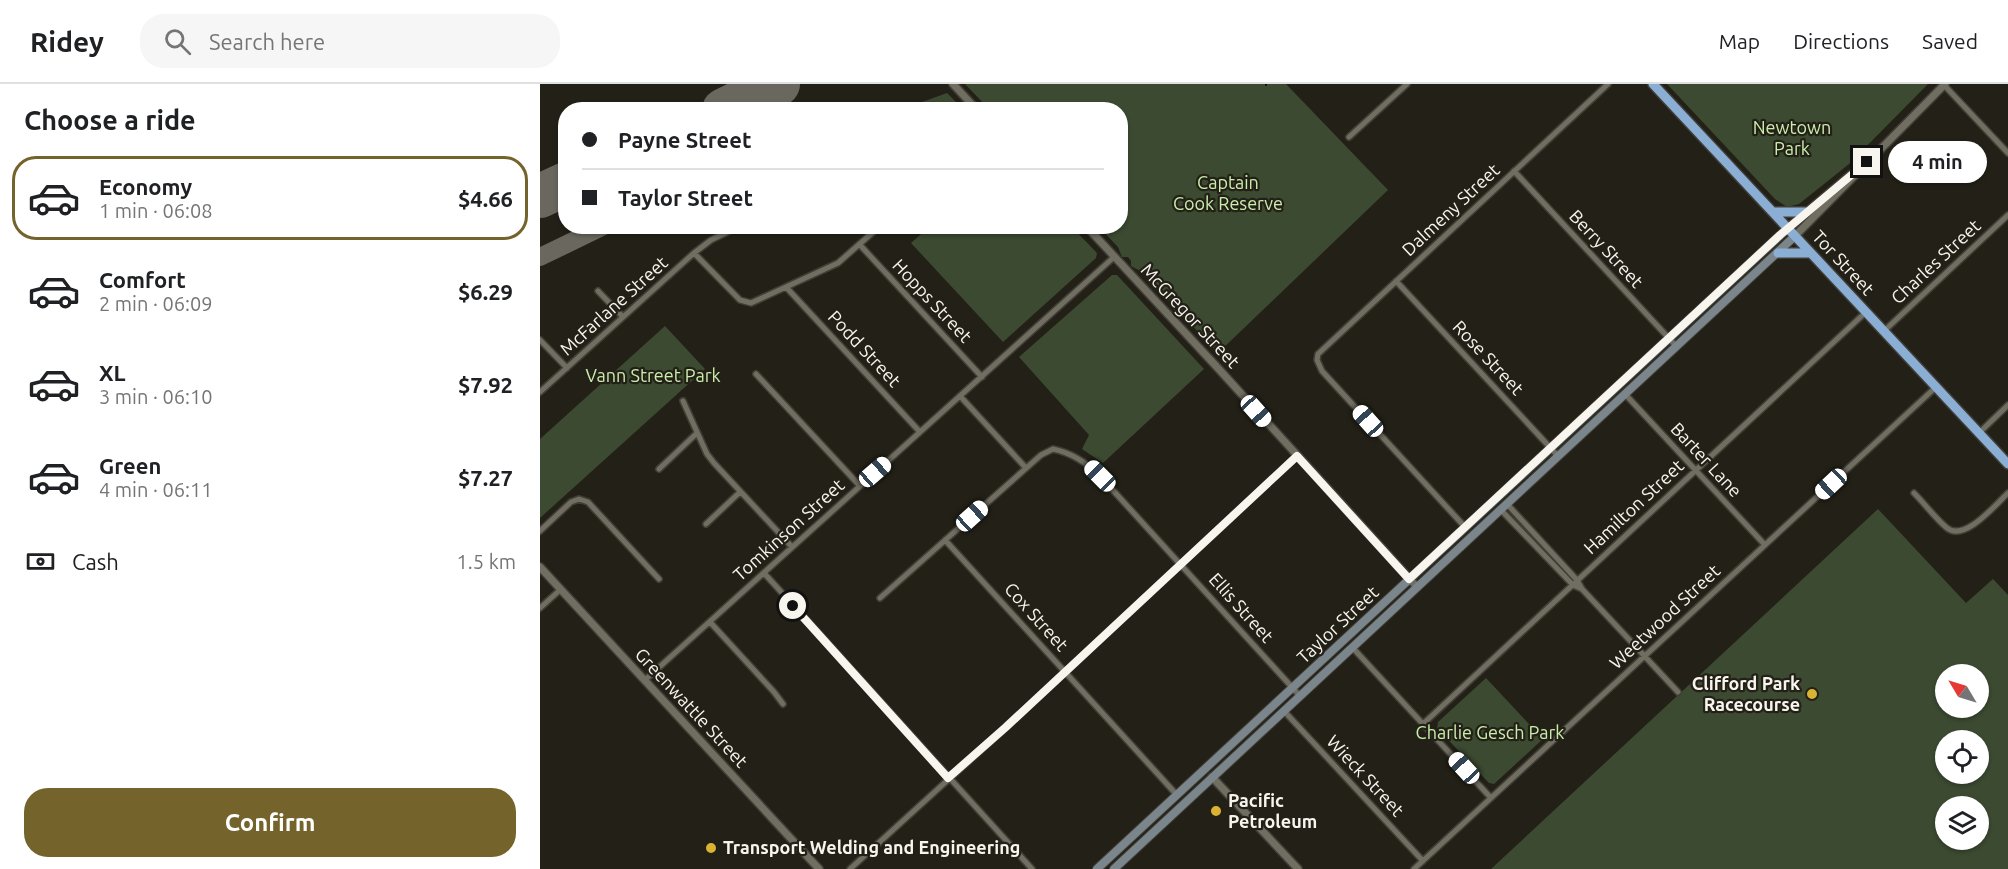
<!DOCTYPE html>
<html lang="en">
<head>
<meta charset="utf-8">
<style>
	body { margin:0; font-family:Ubuntu,sans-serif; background:#f6f6f6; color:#202124; height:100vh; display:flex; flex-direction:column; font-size:22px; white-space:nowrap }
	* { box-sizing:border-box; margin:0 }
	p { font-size:20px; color:#757577 }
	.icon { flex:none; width:33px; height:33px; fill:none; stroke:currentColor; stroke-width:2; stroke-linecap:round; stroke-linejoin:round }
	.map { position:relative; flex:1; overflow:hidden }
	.panel { display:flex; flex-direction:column; background:#fff; width:540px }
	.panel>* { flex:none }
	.guide { position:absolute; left:18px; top:18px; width:570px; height:132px; border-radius:24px; box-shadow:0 2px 4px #0004; display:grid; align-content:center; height:132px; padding:0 24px; background:#fff }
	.needle { width:39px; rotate:308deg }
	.buttons { position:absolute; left:1395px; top:580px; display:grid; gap:12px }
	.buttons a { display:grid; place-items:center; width:54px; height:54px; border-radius:50%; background:#fff; box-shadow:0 2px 4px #0004; font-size:30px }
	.end { position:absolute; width:27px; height:27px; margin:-14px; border:8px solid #f7f5ee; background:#111; box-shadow:0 0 0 3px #111 }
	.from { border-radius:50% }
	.bubble { position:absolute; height:42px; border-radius:21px; background:#fff; box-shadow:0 2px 4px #0004; font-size:20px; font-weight:700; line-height:42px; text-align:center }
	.car { position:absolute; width:18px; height:36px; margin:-18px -9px; border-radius:8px; box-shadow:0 0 4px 2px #0007; background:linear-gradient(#fff 24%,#345 0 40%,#fff 0 76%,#345 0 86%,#fff 0) }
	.guide b { display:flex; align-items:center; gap:21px; height:57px; font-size:22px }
	.guide b+b { border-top:2px solid #e0e0e0 }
	.guide i { width:15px; height:15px; background:#202124 }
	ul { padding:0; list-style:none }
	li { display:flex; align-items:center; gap:18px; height:84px; margin:0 12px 9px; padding:0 12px; border:3px solid transparent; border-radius:24px }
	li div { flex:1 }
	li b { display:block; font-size:22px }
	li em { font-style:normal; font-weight:700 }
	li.selected { border-color:#74632b }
	li>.icon { width:54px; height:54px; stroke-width:1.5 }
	h2 { padding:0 24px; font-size:27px; line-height:72px }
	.pay { display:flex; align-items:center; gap:15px; height:66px; padding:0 24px; font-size:22px }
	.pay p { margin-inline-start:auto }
	.primary-button { display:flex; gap:12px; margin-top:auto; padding:12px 24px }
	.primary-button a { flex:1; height:69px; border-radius:24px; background:#74632b; color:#fff; font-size:24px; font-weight:700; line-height:69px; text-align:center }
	header { display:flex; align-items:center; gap:36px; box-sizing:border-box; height:84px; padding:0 30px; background:#fff; border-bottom:2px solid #e0e0e0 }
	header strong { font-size:28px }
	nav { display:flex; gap:33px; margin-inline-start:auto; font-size:21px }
	.search { width:420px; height:54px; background:#f6f6f6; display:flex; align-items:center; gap:15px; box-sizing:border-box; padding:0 21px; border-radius:24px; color:#757577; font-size:22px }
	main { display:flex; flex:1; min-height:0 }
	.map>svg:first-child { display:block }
	.green { fill:#3c4a31; fill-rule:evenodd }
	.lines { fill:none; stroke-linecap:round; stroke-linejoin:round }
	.stream { stroke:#010f14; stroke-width:2 }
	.taxiway { stroke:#6a685e; stroke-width:18 }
	.runway { stroke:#6a685e; stroke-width:44 }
	.minor-casing { stroke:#403e37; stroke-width:8 }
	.tertiary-casing { stroke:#403e37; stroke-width:10 }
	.secondary-casing { stroke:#403e37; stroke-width:10 }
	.trunk-casing { stroke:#403e37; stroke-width:12 }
	.minor { stroke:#706d61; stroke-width:5 }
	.tertiary { stroke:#706d61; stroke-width:7 }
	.secondary { stroke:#7a868c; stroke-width:8 }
	.trunk { stroke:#8baed4; stroke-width:9 }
	.route { stroke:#f7f5ee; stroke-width:8 }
	.poi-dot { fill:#dbb333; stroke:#232117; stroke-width:2 }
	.labels { text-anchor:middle; stroke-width:4.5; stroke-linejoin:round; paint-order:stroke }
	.park-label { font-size:18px; fill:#caedac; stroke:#232117 }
	.street-label { font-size:18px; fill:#f7f5ee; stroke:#232117 }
	.poi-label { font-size:18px; font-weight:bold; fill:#f7f5ee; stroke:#232117; text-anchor:start }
</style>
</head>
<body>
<header>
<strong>Ridey</strong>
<div class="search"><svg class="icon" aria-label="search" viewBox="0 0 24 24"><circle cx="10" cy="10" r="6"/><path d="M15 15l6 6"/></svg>Search here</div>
<nav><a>Map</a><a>Directions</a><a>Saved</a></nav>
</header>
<main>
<section class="panel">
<h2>Choose a ride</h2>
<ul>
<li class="selected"><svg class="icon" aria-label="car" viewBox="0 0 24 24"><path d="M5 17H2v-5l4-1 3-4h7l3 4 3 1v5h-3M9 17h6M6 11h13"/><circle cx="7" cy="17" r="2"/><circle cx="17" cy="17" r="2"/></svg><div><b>Economy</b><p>1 min · 06:08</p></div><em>$4.66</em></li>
<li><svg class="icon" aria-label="car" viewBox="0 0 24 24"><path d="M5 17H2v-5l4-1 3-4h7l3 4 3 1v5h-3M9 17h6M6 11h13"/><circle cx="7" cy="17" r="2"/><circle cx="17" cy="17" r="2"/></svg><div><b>Comfort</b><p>2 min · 06:09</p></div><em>$6.29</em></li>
<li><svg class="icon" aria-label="car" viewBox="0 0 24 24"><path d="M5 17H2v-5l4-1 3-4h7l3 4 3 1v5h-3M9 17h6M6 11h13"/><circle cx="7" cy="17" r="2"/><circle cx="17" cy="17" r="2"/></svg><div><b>XL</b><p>3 min · 06:10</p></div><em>$7.92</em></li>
<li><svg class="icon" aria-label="car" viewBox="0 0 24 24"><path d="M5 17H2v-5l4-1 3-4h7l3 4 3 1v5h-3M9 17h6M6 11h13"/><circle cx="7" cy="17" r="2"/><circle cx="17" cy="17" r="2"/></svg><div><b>Green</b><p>4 min · 06:11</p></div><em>$7.27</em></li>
</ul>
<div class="pay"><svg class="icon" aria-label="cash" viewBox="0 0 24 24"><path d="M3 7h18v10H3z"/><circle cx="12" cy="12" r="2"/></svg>Cash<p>1.5 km</p></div>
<div class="primary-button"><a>Confirm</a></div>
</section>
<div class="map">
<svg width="1468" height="785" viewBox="0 0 1468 785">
	<rect width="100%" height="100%" fill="#232117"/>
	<!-- green -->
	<path class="green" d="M 425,0 L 746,0 L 848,106 L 678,269 L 602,188 L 591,182 L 591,177 L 588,173 L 582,173 L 578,163 L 559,143 L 580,142 L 580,26 L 449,25 Z
		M 1127,0 L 1388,0 L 1309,80 L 1259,120 L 1247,123 L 1235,115 Z
		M 407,9 L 423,25 L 363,25 Z
		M 389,143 L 532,143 L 557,169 L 556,174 L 463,258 L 371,159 Z
		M 572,191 L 577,191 L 664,285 L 563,379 L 542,365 L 549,351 L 479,273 Z
		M 125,242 L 165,285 L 0,434 L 0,355 Z
		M 1338,425 L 1426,519 L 1453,495 L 1468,511 L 1468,785 L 951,785 ZM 1406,591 L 1438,591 L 1438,624 L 1406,624 ZM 1406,657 L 1438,657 L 1438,690 L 1406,690 ZM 1406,723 L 1438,723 L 1438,756 L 1406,756 Z
		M 946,594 L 1003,655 L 954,700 L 949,699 L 897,644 L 898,638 Z"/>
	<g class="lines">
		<!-- stream -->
		<path class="stream" d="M 726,1 L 726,0"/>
		<!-- taxiway -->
		<path class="taxiway" d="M 8,108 L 26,101
			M 0,173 L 64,142"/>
		<!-- runway -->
		<path class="runway" d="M 184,26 L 238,0
			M 0,112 L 26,100"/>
		<defs>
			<path id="minor" d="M 1404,1 L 1468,69
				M 809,53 L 867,0
				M 974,87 L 1137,263
				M 320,161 L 442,293
				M 154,169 L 200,216 L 211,219 L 298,179 L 340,142
				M 856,197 L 1018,372
				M 246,203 L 380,348
				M 58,207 L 83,233
				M 1344,247 L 1468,131
				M 0,256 L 27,284
				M 216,290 L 320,402
				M 0,308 L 154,169 L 171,156 L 200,142
				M 1085,310 L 1225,461
				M 420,312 L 486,384
				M 143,317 L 167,370 L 174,379 L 252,463
				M 1439,349 L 1468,321
				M 119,385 L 157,349
				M 1374,409 C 1385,420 1395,434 1407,444 C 1425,458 1455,421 1468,409
				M 967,420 L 1037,496 L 1042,505 L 1138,608
				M 960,425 L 1033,501 L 1042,505
				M 166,440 L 200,408
				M 925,443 L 782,287 L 777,276 L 778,270 L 1068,0
				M 0,447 L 31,418 L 39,415 L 48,418 L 119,495
				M 405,456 L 636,710
				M 224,489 L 492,785
				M 340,514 L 501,371 L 513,365 C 532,369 546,378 560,392 L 760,612
				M 0,524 L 21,505
				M 170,538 L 234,608 L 243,620
				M 812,563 L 951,714
				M 105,596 L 574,173
				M 744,627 L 883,777
				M 883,640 L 1326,228
				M 310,785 L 466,643 L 757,372
				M 874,785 L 1396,303"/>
			<path id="tertiary" d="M 413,0 L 437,26
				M 546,142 L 676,282 L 877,503
				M 1248,144 L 1320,83
				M 1255,152 L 1405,0
				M 0,483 L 279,785
				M 672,693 L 758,785"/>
			<path id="secondary" d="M 557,785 L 1248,144
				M 574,785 L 1255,152"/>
			<path id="trunk" d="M 1113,0 L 1468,380
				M 1233,128 L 1266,128
				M 1238,169 L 1270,169"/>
		</defs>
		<!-- minor casing -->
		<use href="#minor" class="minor-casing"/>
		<!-- tertiary casing -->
		<use href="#tertiary" class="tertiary-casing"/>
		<!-- secondary casing -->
		<use href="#secondary" class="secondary-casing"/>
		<!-- trunk casing -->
		<use href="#trunk" class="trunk-casing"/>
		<!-- minor -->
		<use href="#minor" class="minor"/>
		<!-- tertiary -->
		<use href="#tertiary" class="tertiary"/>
		<!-- secondary -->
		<use href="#secondary" class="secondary"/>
		<!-- trunk -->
		<use href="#trunk" class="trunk"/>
	</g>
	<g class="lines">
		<!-- route -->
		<path class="route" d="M 253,522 L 408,694 L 466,643 L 757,372 L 869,495 L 1240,151 L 1327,78"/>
	</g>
	<!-- markers -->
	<g class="poi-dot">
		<circle cx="1272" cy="610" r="6"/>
		<circle cx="676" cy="727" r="6"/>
		<circle cx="171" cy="764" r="6"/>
	</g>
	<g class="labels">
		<!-- park labels -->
		<g class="park-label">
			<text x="1252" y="50">Newtown<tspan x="1252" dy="21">Park</tspan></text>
			<text x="688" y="105">Captain<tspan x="688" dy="21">Cook Reserve</tspan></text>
			<text x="113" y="298">Vann Street Park</text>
			<text x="950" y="655">Charlie Gesch Park</text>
		</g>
		<!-- street labels -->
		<g class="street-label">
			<text transform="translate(911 126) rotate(-43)" y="6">Dalmeny Street</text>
			<text transform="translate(1066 165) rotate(47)" y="6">Berry Street</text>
			<text transform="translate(1396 178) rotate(-43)" y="6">Charles Street</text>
			<text transform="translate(1303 179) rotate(47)" y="6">Tor Street</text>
			<text transform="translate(392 217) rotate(47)" y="6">Hopps Street</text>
			<text transform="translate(74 222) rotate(-42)" y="6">McFarlane Street</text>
			<text transform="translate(650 232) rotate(47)" y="6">McGregor Street</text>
			<text transform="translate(324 265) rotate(47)" y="6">Podd Street</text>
			<text transform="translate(948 274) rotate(47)" y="6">Rose Street</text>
			<text transform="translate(1166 376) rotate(47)" y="6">Barter Lane</text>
			<text transform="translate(1094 423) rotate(-43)" y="6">Hamilton Street</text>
			<text transform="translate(249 446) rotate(-42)" y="6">Tomkinson Street</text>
			<text transform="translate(701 524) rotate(48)" y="6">Ellis Street</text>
			<text transform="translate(496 533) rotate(48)" y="6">Cox Street</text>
			<text transform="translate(1125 533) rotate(-43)" y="6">Weetwood Street</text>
			<text transform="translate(798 541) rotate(-43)" y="6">Taylor Street</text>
			<text transform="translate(151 624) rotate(47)" y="6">Greenwattle Street</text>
			<text transform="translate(825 692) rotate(47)" y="6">Wieck Street</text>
		</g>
		<!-- poi labels -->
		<g class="poi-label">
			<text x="1260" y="606" text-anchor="end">Clifford Park<tspan x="1260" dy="21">Racecourse</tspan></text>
			<text x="688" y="723">Pacific<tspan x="688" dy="21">Petroleum</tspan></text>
			<text x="183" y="770">Transport Welding and Engineering</text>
		</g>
	</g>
</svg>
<div class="buttons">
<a><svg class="needle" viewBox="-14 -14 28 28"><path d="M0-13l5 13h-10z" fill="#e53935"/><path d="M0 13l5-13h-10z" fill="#757577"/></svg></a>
<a><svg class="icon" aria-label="locate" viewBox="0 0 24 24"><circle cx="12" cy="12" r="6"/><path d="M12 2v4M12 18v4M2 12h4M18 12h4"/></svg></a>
<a><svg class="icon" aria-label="layers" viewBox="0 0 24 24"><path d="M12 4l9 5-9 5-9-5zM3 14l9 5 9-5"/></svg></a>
</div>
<i class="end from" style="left:253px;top:522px"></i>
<i class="end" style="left:1327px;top:78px"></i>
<div class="bubble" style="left:1348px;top:57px;width:99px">4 min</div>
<i class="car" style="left:716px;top:327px;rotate:138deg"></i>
<i class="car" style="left:828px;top:337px;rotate:318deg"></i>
<i class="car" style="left:335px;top:388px;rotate:49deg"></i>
<i class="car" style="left:560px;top:392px;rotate:315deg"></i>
<i class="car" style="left:1291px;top:400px;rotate:227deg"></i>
<i class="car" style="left:432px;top:432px;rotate:48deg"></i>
<i class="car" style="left:924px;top:684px;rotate:317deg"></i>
<div class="guide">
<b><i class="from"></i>Payne Street</b>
<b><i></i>Taylor Street</b>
</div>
</div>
</main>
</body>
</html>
